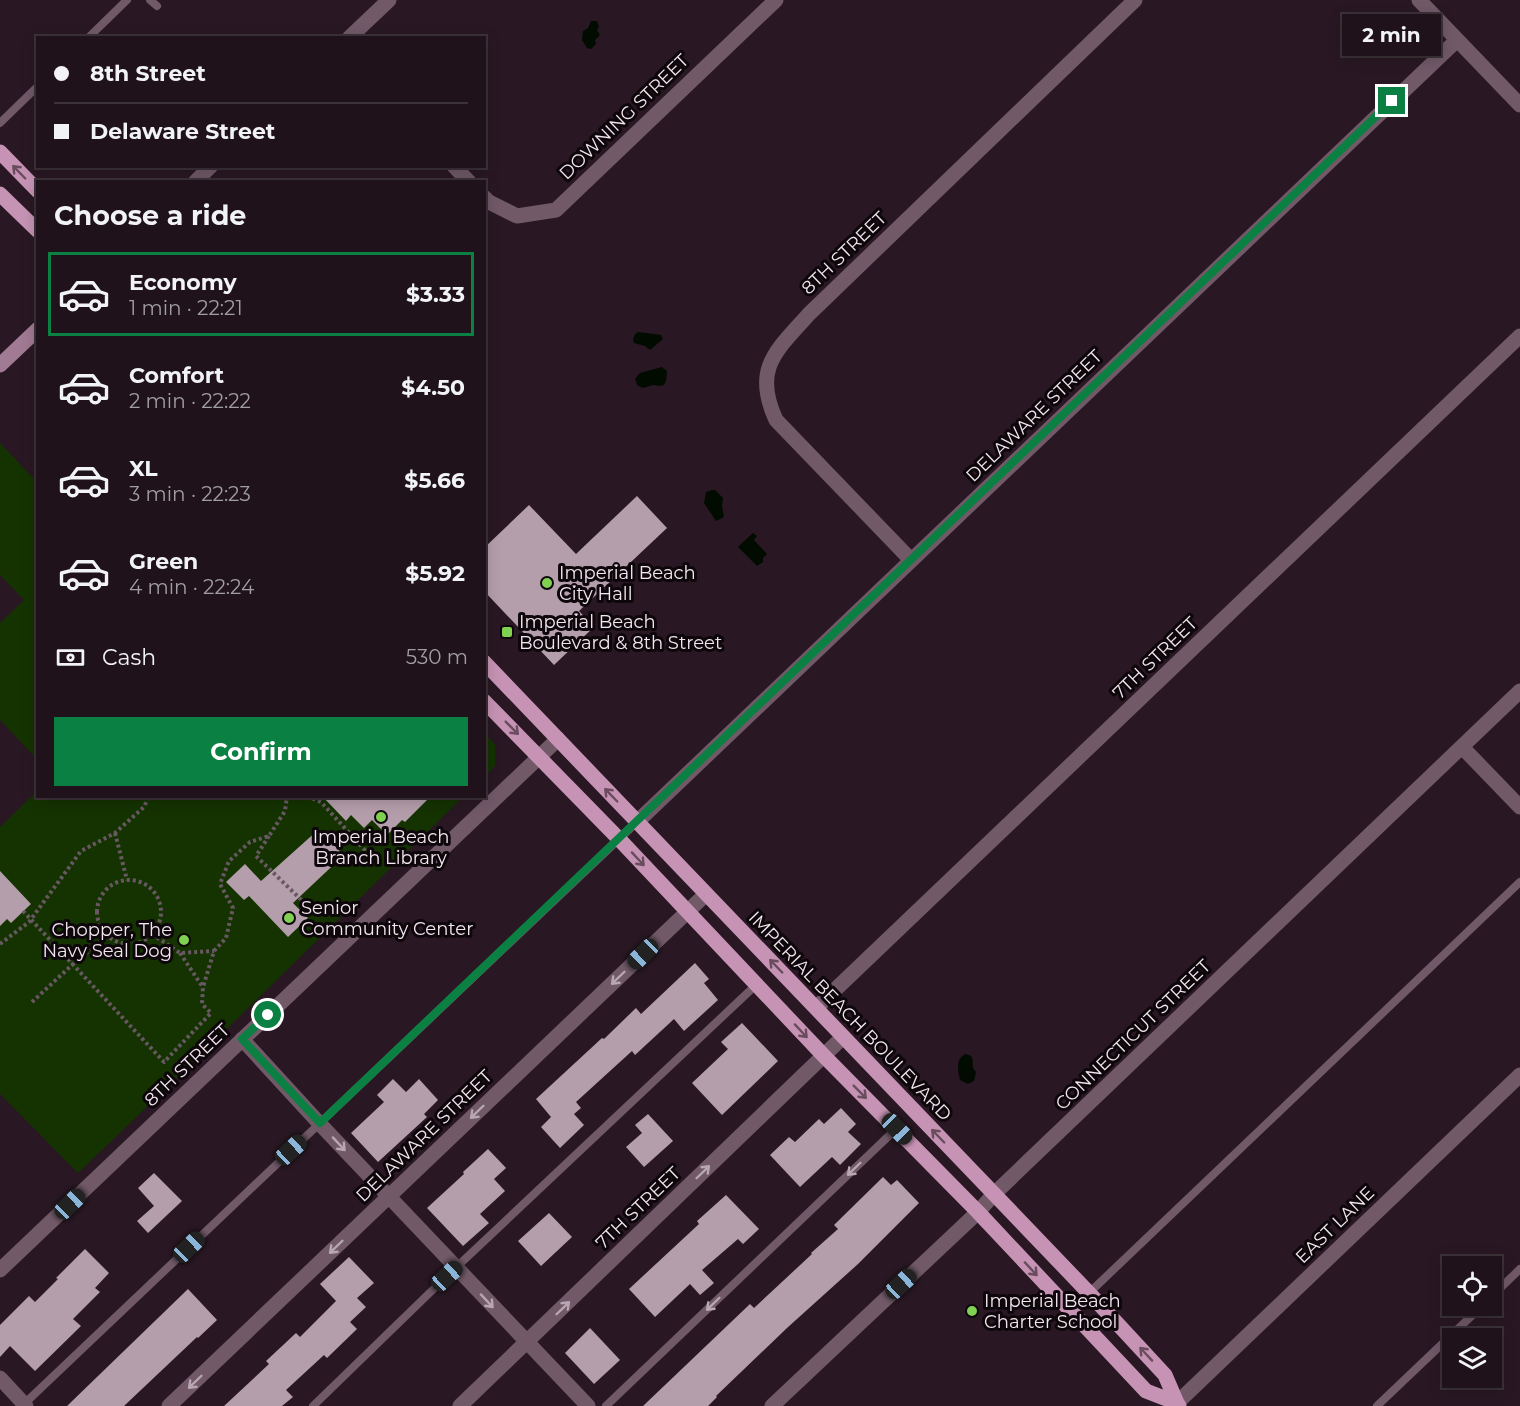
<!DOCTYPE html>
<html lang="en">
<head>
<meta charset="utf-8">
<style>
	body { margin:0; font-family:Montserrat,sans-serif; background:#271b23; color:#f1f3f6; height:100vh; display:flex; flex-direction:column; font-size:22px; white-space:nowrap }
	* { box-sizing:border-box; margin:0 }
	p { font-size:20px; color:#a19ea2 }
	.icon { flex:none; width:33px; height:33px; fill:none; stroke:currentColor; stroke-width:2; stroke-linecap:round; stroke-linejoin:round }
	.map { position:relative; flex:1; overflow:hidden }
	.panel { position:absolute; left:36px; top:180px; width:450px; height:618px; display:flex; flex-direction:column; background:#1f121a; border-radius:0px; box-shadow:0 3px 15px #0003,0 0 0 2px #3c3239 }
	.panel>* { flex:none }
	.hud { position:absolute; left:36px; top:36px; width:450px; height:132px; border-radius:0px; box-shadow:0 3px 15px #0003,0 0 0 2px #3c3239; display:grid; align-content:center; height:132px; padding:0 18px; background:#1f121a }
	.tools { position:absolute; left:1442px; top:1256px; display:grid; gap:12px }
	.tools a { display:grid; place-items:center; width:60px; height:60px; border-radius:0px; background:#1f121a; box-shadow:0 3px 15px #0003,0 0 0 2px #3c3239; font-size:30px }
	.end { position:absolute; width:27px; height:27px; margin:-14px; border:8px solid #0b8043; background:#fff; box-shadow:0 0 0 3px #fff }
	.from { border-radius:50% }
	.bubble { position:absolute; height:42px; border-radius:0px; background:#1f121a; box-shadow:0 3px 15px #0003,0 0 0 2px #3c3239; font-size:20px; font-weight:700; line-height:42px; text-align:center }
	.car { position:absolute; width:18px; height:36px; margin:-18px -9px; border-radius:8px; box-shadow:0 0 4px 2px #0007; background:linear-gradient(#222 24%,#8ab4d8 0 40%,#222 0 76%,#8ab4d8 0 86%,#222 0) }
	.hud b { display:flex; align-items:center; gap:21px; height:57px; font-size:22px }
	.hud b+b { border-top:2px solid #3c3239 }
	.hud i { width:15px; height:15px; background:#f1f3f6 }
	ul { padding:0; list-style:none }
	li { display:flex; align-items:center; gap:18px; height:84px; margin:0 12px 9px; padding:0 6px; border:3px solid transparent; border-radius:0px }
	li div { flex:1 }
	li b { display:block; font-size:22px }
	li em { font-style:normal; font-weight:700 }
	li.selected { border-color:#0b8043 }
	li>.icon { width:54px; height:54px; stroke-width:1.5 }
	h2 { padding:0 18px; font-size:27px; line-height:72px }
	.pay { display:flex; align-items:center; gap:15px; height:66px; padding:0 18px; font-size:22px }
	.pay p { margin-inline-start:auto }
	.cta { display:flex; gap:12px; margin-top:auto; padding:12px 18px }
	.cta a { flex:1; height:69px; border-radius:0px; background:#0b8043; color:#fff; font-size:24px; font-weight:700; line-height:69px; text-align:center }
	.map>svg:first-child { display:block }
	.green { fill:#143300 }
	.water { fill:#010b00 }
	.building { fill:#b49eab }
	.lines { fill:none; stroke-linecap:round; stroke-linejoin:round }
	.path { stroke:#685862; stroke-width:4; stroke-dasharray:3 3; stroke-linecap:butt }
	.service { stroke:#715968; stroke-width:8 }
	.minor { stroke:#715968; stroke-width:15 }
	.tertiary { stroke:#715968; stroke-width:15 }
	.secondary { stroke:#a17a93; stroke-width:15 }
	.primary { stroke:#c693b4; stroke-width:15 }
	.oneway { stroke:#6a4c5f }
	.oneway2 { stroke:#b8a7b2 }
	.route { stroke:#0b8043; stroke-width:8 }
	.poi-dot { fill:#80d051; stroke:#0d060a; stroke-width:2 }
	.labels { text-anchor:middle; stroke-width:6; stroke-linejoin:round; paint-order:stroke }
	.street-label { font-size:18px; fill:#f3e7ef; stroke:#0d060a }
	.poi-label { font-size:18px; fill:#f3e7ef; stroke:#0d060a; text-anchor:start }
</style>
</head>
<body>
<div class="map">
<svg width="1520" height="1406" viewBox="0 0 1520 1406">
	<rect width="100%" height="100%" fill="#291823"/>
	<!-- green -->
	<path class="green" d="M 0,443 L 37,482 L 37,759 L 0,720 L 0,623 L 24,600 L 0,575 Z
		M 485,733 L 495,745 L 495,766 L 485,776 Z
		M 37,791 L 38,796 L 463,797 C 335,922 208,1049 78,1173 L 0,1094 L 0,827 Z"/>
	<!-- water -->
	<path class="water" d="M 591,21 L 597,21 L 599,27 L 597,30 L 600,35 L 595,40 L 596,44 L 591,49 L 587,48 L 582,40 L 583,31 L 588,28 Z
		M 638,332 L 661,335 L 663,339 L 650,350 L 645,346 L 634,343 L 633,340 L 635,334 Z
		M 662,367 L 667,371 L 666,381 L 664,385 L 660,386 L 653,385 L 643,388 L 637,385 L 635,379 L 640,373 Z
		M 712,490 L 715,490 L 723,498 L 722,506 L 724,517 L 716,521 L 704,503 L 706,492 Z
		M 753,533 L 757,536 L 754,540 L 767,554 L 763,558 L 763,562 L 757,566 L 738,547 Z
		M 966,1054 C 975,1056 972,1061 973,1068 L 976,1072 L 974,1081 L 968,1084 L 960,1080 C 958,1071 955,1058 966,1054 Z"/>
	<!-- building -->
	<path class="building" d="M 637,496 L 667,528 L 579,611 L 594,627 L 554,665 L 484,591 L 484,548 L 529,505 L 576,554 Z
		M 322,796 L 431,796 L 405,822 L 402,820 L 387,835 L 372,820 L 364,828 L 351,815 L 346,821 Z
		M 318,830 L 344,855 L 293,903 L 308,918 L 288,937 L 249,896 L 244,900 L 226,882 L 245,864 L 261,881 Z
		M 0,871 L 31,904 L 11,923 L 7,919 L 0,926 Z
		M 695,963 L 709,979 L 704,983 L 718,1000 L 684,1031 L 674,1019 L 635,1055 L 632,1051 L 576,1102 L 581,1108 L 574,1114 L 584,1125 L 560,1148 L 541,1127 L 551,1117 L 536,1099 L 602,1038 L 604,1039 L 636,1008 L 641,1014 Z
		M 742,1023 L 778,1061 L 722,1115 L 692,1083 L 728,1049 L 721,1042 Z
		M 393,1079 L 406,1092 L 419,1079 L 438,1100 L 424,1114 L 427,1117 L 378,1162 L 351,1133 L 384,1102 L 377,1095 Z
		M 841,1108 L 856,1124 L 848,1132 L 861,1144 L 840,1165 L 832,1157 L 800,1187 L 770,1155 L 789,1137 L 795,1142 L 819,1119 L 824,1124 Z
		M 648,1114 L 673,1141 L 644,1167 L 626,1147 L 642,1133 L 635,1125 Z
		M 488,1149 L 506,1168 L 494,1179 L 505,1191 L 480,1214 L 489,1223 L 463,1246 L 427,1208 L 464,1174 L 463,1172 Z
		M 154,1173 L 182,1201 L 148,1233 L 137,1221 L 154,1206 L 138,1188 Z
		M 883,1177 L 891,1185 L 897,1180 L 919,1203 L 858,1264 L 787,1328 L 716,1396 L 717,1397 L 708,1406 L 643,1406 L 750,1304 L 754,1308 L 812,1254 L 811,1253 L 838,1229 L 834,1225 Z
		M 726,1195 L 759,1229 L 743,1244 L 738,1239 L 702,1270 L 714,1283 L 700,1295 L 690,1284 L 655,1317 L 629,1289 L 699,1224 L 697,1221 Z
		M 549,1213 L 572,1237 L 541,1266 L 518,1241 Z
		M 85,1249 L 109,1273 L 95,1288 L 100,1292 L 73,1319 L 81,1326 L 35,1371 L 10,1346 L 0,1357 L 0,1325 L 29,1296 L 35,1302 L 58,1279 L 56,1278 Z
		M 349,1257 L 374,1283 L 357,1298 L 366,1307 L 350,1322 L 357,1329 L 327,1358 L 324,1355 L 286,1390 L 293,1397 L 282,1406 L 224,1406 L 269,1364 L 266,1361 L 296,1333 L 300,1337 L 336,1301 L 320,1284 Z
		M 188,1289 L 217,1320 L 198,1338 L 197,1337 L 124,1406 L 67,1406 Z
		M 590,1328 L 620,1360 L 594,1384 L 565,1353 Z"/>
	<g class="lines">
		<!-- path -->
		<path class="path" d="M 307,796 L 321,802 L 374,860
			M 115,833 L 127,880
			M 269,836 L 256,856 L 318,916
			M97 912a32 32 0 1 1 64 0a32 32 0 1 1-64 0Z
			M 23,911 L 164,1062 L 211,1013 L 202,1004 L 203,987 L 214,951 L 226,938 L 233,908 L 220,884 L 229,861 L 250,842 L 269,836 L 285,811 L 287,796
			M 152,934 L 180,953 L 214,951
			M 0,944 L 29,922 L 81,851 L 115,833 L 144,807 L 149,796
			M 180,953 L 202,986
			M 32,1002 L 73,964 L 107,936"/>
		<!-- service -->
		<path class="service" d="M 150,0 L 157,6
			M 88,38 L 127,0
			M 0,123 L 38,86
			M 1089,1293 L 1520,882
			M 1491,1297 L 1520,1269
			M 22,1406 L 637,822
			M 313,1406 L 447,1276 L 757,984
			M 606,1406 L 896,1129
			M 1377,1406 L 1483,1305"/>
		<!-- minor -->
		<path class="minor" d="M 1419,0 L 1520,105
			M 454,166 L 469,182
			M 484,197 L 489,202 L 517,216 L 556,210 L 776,0
			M 911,560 L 776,420 C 752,368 777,350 809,314 L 1135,0
			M 1462,747 L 1520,807
			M 637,822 L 1457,40
			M 816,1008 L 1520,336
			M 242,1039 L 319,1123 L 588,1406
			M 994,1194 L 1520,691
			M 0,1270 L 558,739
			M 0,1378 L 26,1406
			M 1177,1403 L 1520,1075
			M 169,1406 L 706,894
			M 460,1406 L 843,1037"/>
		<!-- tertiary -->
		<path class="tertiary" d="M 349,38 L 389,0
			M 195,182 L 211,166
			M 772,1406 L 978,1212 L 994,1194"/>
		<!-- secondary -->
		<path class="secondary" d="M 0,365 L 38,329"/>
		<!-- primary -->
		<path class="primary" d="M 0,152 L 38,191
			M 0,194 L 38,231
			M 484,662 L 1089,1293 L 1165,1375 L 1177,1403 L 1179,1406
			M 484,701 L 619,839 L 824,1056 L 978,1212 L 1146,1391 L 1177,1403"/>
	</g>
	<!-- one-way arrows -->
	<defs><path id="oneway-shaft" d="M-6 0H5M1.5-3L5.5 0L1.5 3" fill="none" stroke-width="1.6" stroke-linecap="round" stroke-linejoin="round" transform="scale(1.5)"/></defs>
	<g class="oneway">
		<use href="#oneway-shaft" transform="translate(19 172) rotate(-134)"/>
		<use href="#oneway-shaft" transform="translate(512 728) rotate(45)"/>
		<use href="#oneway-shaft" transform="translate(611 795) rotate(-134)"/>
		<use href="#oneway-shaft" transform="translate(638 859) rotate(47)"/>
		<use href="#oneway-shaft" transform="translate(776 966) rotate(-134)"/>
		<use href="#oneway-shaft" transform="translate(801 1031) rotate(47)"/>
		<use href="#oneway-shaft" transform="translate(860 1092) rotate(45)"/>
		<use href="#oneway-shaft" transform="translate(938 1136) rotate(-134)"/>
		<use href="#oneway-shaft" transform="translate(1031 1269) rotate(47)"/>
		<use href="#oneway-shaft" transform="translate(1146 1354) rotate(-133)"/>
	</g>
	<g class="oneway2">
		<use href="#oneway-shaft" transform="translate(618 978) rotate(136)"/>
		<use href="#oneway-shaft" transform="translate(477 1112) rotate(136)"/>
		<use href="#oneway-shaft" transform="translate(339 1144) rotate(47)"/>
		<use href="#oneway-shaft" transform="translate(854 1169) rotate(136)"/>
		<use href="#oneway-shaft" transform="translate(703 1172) rotate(-44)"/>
		<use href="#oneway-shaft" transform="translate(336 1247) rotate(136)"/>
		<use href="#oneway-shaft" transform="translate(487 1301) rotate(47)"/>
		<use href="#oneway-shaft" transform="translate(713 1304) rotate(136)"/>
		<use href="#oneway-shaft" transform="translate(563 1308) rotate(-44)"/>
		<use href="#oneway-shaft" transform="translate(195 1382) rotate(136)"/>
	</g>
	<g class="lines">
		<!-- route -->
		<path class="route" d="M 268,1015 L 242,1039 L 320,1123 L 1392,101"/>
	</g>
	<!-- markers -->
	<g class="poi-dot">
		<circle cx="547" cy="583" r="6"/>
		<rect x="501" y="626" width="12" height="12" rx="3"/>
		<circle cx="381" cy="817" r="6"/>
		<circle cx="289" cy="918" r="6"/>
		<circle cx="184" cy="940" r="6"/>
		<circle cx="972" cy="1311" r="6"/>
	</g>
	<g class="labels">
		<!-- street labels -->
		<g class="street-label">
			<text transform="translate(624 117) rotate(-44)" y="6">DOWNING STREET</text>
			<text transform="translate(844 253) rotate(-44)" y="6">8TH STREET</text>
			<text transform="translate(1034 416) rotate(-44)" y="6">DELAWARE STREET</text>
			<text transform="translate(1155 658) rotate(-44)" y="6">7TH STREET</text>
			<text transform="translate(850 1016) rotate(46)" y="6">IMPERIAL BEACH BOULEVARD</text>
			<text transform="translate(1133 1035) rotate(-44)" y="6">CONNECTICUT STREET</text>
			<text transform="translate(187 1065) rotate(-44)" y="6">8TH STREET</text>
			<text transform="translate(424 1136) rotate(-44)" y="6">DELAWARE STREET</text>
			<text transform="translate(638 1208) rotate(-44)" y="6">7TH STREET</text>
			<text transform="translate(1335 1225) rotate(-44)" y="6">EAST LANE</text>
		</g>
		<!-- poi labels -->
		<g class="poi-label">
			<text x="559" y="579">Imperial Beach<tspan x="559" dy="21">City Hall</tspan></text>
			<text x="519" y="628">Imperial Beach<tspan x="519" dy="21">Boulevard &amp; 8th Street</tspan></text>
			<text x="381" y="843" text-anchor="middle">Imperial Beach<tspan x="381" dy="21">Branch Library</tspan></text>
			<text x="301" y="914">Senior<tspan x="301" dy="21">Community Center</tspan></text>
			<text x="172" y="936" text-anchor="end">Chopper, The<tspan x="172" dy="21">Navy Seal Dog</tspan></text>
			<text x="984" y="1307">Imperial Beach<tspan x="984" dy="21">Charter School</tspan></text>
		</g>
	</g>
</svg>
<div class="tools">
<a><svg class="icon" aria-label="locate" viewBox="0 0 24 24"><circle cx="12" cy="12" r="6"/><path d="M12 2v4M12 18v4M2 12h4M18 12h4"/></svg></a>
<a><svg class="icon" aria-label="layers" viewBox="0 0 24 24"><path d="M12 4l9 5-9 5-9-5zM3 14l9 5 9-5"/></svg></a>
</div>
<i class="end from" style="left:268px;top:1015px"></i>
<i class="end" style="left:1392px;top:101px"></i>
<div class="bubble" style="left:1342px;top:14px;width:99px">2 min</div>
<i class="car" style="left:643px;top:954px;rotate:226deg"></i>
<i class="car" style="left:897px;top:1129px;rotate:136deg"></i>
<i class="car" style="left:291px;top:1150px;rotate:47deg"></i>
<i class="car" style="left:70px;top:1204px;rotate:46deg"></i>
<i class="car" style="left:189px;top:1247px;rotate:46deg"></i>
<i class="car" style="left:447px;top:1276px;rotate:47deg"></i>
<i class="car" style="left:901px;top:1284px;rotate:47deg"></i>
<div class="hud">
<b><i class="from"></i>8th Street</b>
<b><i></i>Delaware Street</b>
</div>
<section class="panel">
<h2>Choose a ride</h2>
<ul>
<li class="selected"><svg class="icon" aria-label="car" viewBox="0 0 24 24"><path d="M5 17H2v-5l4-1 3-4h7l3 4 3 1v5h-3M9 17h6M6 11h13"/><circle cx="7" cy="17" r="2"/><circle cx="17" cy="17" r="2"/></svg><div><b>Economy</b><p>1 min · 22:21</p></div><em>$3.33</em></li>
<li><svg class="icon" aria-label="car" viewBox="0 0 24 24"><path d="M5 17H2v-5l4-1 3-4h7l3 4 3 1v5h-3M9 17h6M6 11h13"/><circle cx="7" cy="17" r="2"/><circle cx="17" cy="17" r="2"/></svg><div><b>Comfort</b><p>2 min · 22:22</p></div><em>$4.50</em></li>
<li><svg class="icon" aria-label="car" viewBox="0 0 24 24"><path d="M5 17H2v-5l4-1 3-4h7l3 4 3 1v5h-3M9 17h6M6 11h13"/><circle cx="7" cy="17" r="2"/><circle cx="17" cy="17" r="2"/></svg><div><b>XL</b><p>3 min · 22:23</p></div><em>$5.66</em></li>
<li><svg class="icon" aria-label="car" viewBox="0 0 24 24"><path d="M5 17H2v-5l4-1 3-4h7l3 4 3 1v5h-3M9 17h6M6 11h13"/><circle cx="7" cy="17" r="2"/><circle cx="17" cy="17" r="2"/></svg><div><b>Green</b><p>4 min · 22:24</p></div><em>$5.92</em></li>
</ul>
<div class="pay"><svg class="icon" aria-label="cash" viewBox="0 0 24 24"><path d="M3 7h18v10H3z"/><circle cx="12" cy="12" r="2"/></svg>Cash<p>530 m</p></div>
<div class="cta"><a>Confirm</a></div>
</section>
</div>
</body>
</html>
